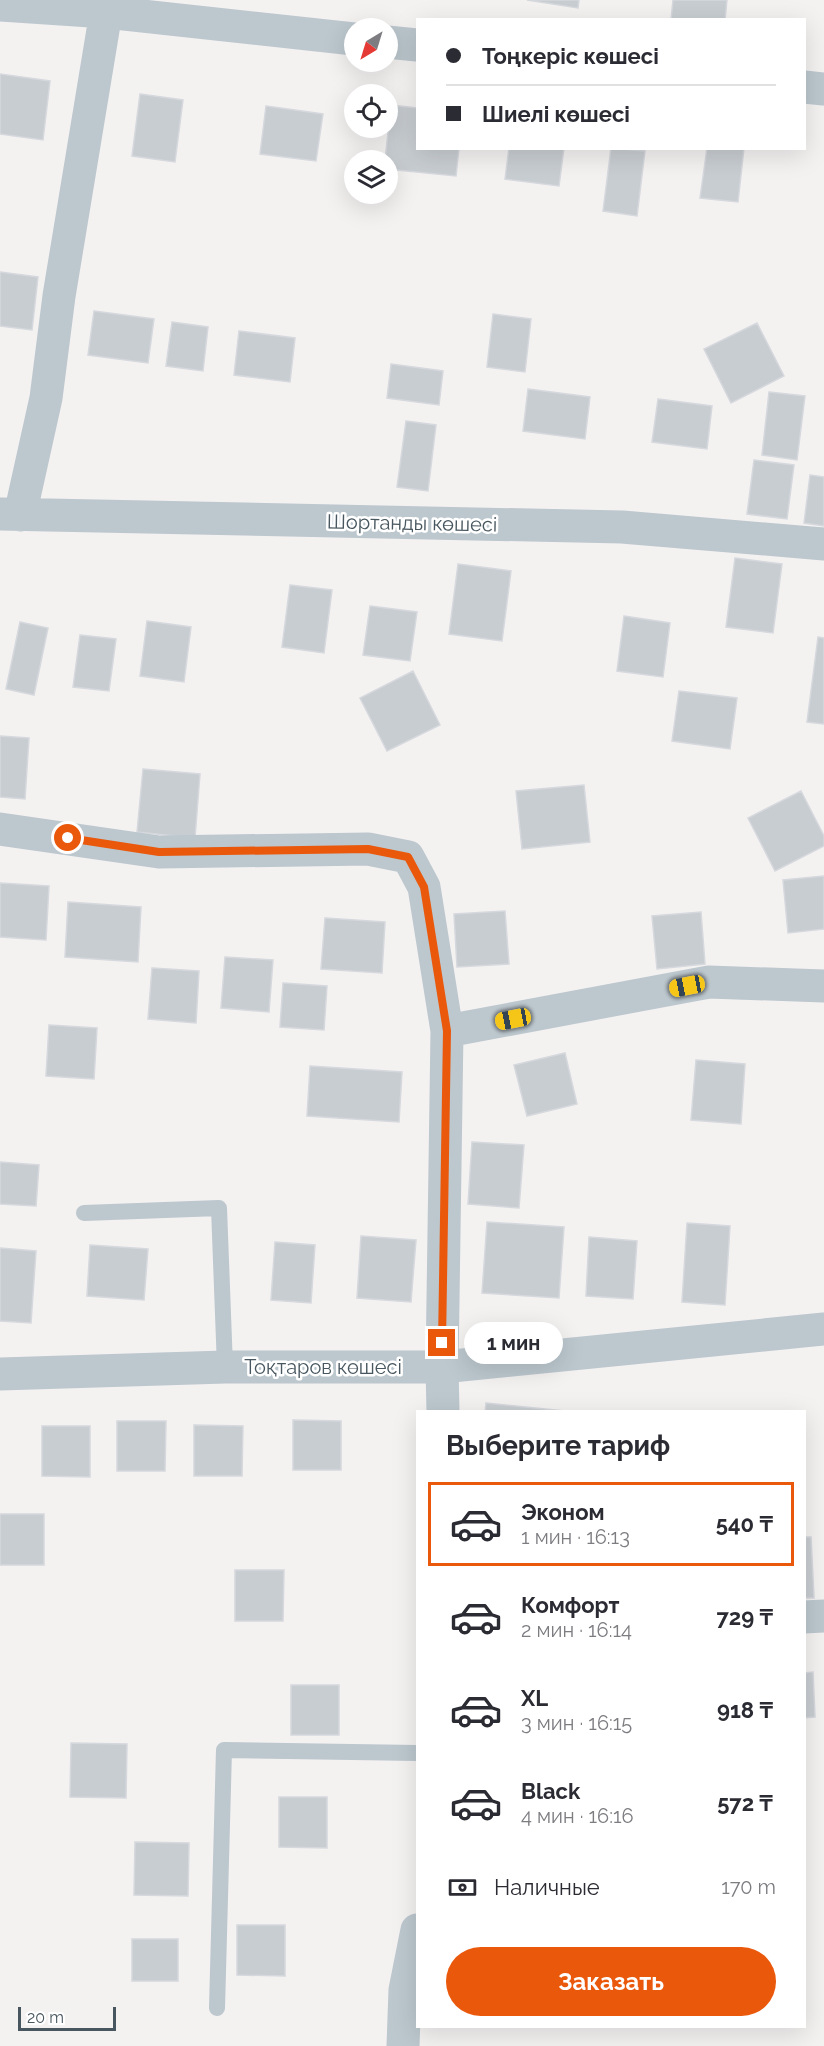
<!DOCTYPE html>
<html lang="ru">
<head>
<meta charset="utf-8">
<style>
	body { margin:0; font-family:Raleway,sans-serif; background:#f2f2f3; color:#2b2b33; height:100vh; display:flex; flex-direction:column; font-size:22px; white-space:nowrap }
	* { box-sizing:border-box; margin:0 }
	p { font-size:20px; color:#7c7c81 }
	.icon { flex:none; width:33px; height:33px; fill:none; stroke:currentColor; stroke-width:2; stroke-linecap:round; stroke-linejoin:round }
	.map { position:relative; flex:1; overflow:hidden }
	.sheet { position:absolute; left:416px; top:1410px; width:390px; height:618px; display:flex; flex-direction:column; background:#fff; border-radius:0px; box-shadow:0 6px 24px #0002 }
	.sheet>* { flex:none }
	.guide { position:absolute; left:416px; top:18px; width:390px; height:132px; border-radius:0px; box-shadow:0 6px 24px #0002; display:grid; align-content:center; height:132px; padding:0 30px; background:#fff }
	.needle { width:39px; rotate:218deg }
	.fabs { position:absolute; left:344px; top:18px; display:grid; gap:12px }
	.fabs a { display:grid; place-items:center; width:54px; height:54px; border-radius:50%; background:#fff; box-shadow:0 6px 24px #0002; font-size:30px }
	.scale { position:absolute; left:18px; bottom:15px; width:98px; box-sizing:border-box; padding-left:6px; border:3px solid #48575f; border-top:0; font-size:16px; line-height:21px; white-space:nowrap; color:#48575f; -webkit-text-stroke:4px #fff; paint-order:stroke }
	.end { position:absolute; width:27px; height:27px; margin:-14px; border:8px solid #ea580c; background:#fff; box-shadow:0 0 0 3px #fff }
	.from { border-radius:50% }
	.bubble { position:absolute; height:42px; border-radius:21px; background:#fff; box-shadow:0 6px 24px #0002; font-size:20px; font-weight:700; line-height:42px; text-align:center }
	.car { position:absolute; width:18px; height:36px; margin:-18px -9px; border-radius:8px; box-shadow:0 0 4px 2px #0007; background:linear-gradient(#f5c518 24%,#345 0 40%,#f5c518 0 76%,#345 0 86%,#f5c518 0) }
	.guide b { display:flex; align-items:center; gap:21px; height:57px; font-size:22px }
	.guide b+b { border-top:2px solid #e1e1e2 }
	.guide i { width:15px; height:15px; background:#2b2b33 }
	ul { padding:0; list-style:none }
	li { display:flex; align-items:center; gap:18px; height:84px; margin:0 12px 9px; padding:0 18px; border:3px solid transparent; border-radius:0px }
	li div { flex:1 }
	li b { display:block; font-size:22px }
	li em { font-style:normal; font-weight:700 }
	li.current { border-color:#ea580c }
	li>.icon { width:54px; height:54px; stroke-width:1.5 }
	h2 { padding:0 30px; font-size:27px; line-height:72px }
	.pay { display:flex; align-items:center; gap:15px; height:66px; padding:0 30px; font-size:22px }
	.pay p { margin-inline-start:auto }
	.button { display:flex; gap:12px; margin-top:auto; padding:12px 30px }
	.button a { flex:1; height:69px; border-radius:36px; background:#ea580c; color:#fff; font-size:24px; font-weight:700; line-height:69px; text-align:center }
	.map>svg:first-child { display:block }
	.building { fill:#c8cdd1; stroke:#d5d8dd; stroke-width:1.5 }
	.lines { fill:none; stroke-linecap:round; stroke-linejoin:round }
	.service { stroke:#bcc7ce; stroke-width:16 }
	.minor { stroke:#bcc7ce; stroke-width:33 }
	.tertiary { stroke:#bcc7ce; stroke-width:33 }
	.route { stroke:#ea580c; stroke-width:8 }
	.labels { text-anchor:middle; stroke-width:5; stroke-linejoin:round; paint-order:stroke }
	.street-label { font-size:20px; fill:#48575f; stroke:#fff }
</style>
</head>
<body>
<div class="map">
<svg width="824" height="2046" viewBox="0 0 824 2046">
	<rect width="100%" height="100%" fill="#f4f1f1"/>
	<!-- building -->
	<path class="building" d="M 527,0 L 579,0 L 578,8 Z
		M 673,0 L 727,0 L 725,20 L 671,20 Z
		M 0,74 L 50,81 L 43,140 L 0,134 Z
		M 140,94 L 183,100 L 175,162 L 132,156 Z
		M 391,105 L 417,108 L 417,148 L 459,148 L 456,176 L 387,169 L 387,160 L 385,160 Z
		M 266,106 L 323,114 L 316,161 L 260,154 Z
		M 509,148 L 564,148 L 559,186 L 505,179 Z
		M 611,148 L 645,151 L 637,216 L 603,211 Z
		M 707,148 L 744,148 L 738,202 L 700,198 Z
		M 0,272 L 38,277 L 32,330 L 0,326 Z
		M 94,311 L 154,319 L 148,363 L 88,355 Z
		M 493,314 L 531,319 L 525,372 L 487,367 Z
		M 172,322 L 208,327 L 203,371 L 166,366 Z
		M 757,323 L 784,376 L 731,403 L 704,349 Z
		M 239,331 L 295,338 L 290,382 L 234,375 Z
		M 391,364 L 443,371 L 439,405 L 387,398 Z
		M 528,389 L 590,397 L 585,439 L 523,431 Z
		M 769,392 L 805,396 L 797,460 L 762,455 Z
		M 658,399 L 712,406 L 707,449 L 652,442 Z
		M 406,421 L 436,425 L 428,491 L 397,487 Z
		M 754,460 L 794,465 L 787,519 L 747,514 Z
		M 810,475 L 824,477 L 824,526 L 804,523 Z
		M 735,558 L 782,564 L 773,633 L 726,627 Z
		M 458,564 L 511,571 L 502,641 L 449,634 Z
		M 290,585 L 332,590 L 324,653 L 282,647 Z
		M 370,606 L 417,612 L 410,661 L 363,655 Z
		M 624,616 L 670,623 L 663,677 L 617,671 Z
		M 147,621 L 191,627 L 184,682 L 140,676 Z
		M 20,622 L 48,628 L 34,695 L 6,689 Z
		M 80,635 L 116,639 L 109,691 L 73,687 Z
		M 818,637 L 824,638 L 824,724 L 807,722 Z
		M 413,671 L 440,725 L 387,751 L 360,698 Z
		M 679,691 L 737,698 L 730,749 L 672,741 Z
		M 0,736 L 29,738 L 25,799 L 0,797 Z
		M 143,769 L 200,774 L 195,838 L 137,832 Z
		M 584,785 L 590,842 L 522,849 L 516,791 Z
		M 801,791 L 824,836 L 824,846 L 775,871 L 748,818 Z
		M 824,876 L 824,929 L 788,933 L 783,880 Z
		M 0,883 L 49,886 L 46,940 L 0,937 Z
		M 68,902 L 141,907 L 138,962 L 65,957 Z
		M 505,911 L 509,964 L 457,967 L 454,914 Z
		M 701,912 L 705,964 L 657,969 L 652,916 Z
		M 325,918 L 385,922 L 382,973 L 321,969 Z
		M 225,957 L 273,960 L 269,1012 L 221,1008 Z
		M 152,968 L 199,971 L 196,1023 L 148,1019 Z
		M 283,983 L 327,986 L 324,1030 L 280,1027 Z
		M 49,1025 L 97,1028 L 94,1079 L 46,1076 Z
		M 565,1053 L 577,1104 L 527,1116 L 514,1065 Z
		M 696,1060 L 745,1064 L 741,1124 L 691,1120 Z
		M 310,1066 L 402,1072 L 399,1122 L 307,1116 Z
		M 472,1142 L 524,1145 L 519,1208 L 468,1204 Z
		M 0,1162 L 39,1165 L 36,1206 L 0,1204 Z
		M 487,1222 L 564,1227 L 559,1298 L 482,1293 Z
		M 687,1223 L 730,1226 L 725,1305 L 682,1302 Z
		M 361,1236 L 416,1240 L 411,1302 L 357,1298 Z
		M 589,1237 L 637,1241 L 633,1299 L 586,1296 Z
		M 275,1242 L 315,1245 L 311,1303 L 271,1300 Z
		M 90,1245 L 148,1249 L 144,1300 L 87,1296 Z
		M 0,1248 L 36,1251 L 31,1323 L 0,1321 Z
		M 486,1403 L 575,1412 L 485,1412 Z
		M 293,1420 L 341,1421 L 341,1470 L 293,1470 Z
		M 117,1421 L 166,1421 L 165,1471 L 117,1471 Z
		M 194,1425 L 243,1426 L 242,1476 L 194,1476 Z
		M 42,1426 L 90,1426 L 90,1477 L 42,1476 Z
		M 0,1514 L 44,1514 L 44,1565 L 0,1565 Z
		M 804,1537 L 811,1537 L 814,1598 L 804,1598 Z
		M 235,1570 L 284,1570 L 283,1621 L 235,1621 Z
		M 813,1672 L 815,1717 L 804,1718 L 804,1673 Z
		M 291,1685 L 339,1685 L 339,1735 L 291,1735 Z
		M 71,1743 L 127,1744 L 126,1798 L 70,1797 Z
		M 279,1797 L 327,1797 L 327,1848 L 279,1847 Z
		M 135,1842 L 189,1843 L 188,1896 L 134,1895 Z
		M 237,1925 L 285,1925 L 285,1976 L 237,1975 Z
		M 132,1939 L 178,1939 L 178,1981 L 132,1981 Z"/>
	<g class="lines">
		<!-- service -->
		<path class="service" d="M 84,1213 L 219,1208 L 225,1367
			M 217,2008 L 224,1750 L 417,1753"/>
		<!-- minor -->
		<path class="minor" d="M 0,5 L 106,12 L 354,39
			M 387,42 L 417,45
			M 804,87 L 824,89
			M 0,514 L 622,527 L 824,544
			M 20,515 L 46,398 L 59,296 L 106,12
			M 0,829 L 159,852 L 368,849 L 408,857 L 424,887 L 447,1031 L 442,1367 L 824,1329
			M 447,1031 L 709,982 L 824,986
			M 804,1617 L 824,1616"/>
		<!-- tertiary -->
		<path class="tertiary" d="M 0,1374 L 225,1367 L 442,1367 L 443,1412
			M 403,2046 L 405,1990 L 417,1930"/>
	</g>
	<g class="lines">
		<!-- route -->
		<path class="route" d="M 68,838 L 159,852 L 368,849 L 408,857 L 424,887 L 447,1031 L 442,1343"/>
	</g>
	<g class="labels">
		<!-- street labels -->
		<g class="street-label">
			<text transform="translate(412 523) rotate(1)" y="7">Шортанды көшесі</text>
			<text x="323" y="1374">Тоқтаров көшесі</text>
		</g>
	</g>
</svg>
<div class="fabs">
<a><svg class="needle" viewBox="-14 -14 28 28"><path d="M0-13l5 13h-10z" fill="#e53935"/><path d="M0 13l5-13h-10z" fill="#7c7c81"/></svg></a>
<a><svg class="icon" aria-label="locate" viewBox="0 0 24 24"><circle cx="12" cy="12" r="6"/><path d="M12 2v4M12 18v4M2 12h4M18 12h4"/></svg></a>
<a><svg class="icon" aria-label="layers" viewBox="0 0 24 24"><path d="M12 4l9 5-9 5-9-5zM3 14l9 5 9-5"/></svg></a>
</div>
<div class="scale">20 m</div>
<i class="end from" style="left:68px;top:838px"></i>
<i class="end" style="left:442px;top:1343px"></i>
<div class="bubble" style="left:464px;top:1322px;width:99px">1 мин</div>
<i class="car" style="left:687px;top:986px;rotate:259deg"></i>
<i class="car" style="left:513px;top:1019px;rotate:259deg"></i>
<div class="guide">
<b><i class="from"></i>Тоңкерiс көшесі</b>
<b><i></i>Шиелі көшесі</b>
</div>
<section class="sheet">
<h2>Выберите тариф</h2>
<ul>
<li class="current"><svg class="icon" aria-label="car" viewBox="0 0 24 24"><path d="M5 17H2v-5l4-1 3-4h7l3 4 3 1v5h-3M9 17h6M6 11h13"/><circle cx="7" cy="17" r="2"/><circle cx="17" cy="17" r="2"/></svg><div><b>Эконом</b><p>1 мин · 16:13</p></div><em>540 ₸</em></li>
<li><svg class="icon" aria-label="car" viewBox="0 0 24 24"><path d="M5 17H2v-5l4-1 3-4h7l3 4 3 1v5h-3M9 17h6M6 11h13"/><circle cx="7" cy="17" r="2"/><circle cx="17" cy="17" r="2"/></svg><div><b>Комфорт</b><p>2 мин · 16:14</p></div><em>729 ₸</em></li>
<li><svg class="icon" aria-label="car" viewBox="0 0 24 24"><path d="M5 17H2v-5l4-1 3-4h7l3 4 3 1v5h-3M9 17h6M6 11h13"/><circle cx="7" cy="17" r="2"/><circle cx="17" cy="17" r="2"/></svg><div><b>XL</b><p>3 мин · 16:15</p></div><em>918 ₸</em></li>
<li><svg class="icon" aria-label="car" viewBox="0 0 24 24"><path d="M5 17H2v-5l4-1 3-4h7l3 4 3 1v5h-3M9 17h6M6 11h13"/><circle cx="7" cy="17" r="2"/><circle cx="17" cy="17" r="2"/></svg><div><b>Black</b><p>4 мин · 16:16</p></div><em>572 ₸</em></li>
</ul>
<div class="pay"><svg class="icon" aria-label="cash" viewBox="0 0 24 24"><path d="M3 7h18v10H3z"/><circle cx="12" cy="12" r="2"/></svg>Наличные<p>170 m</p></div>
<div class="button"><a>Заказать</a></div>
</section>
</div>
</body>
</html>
